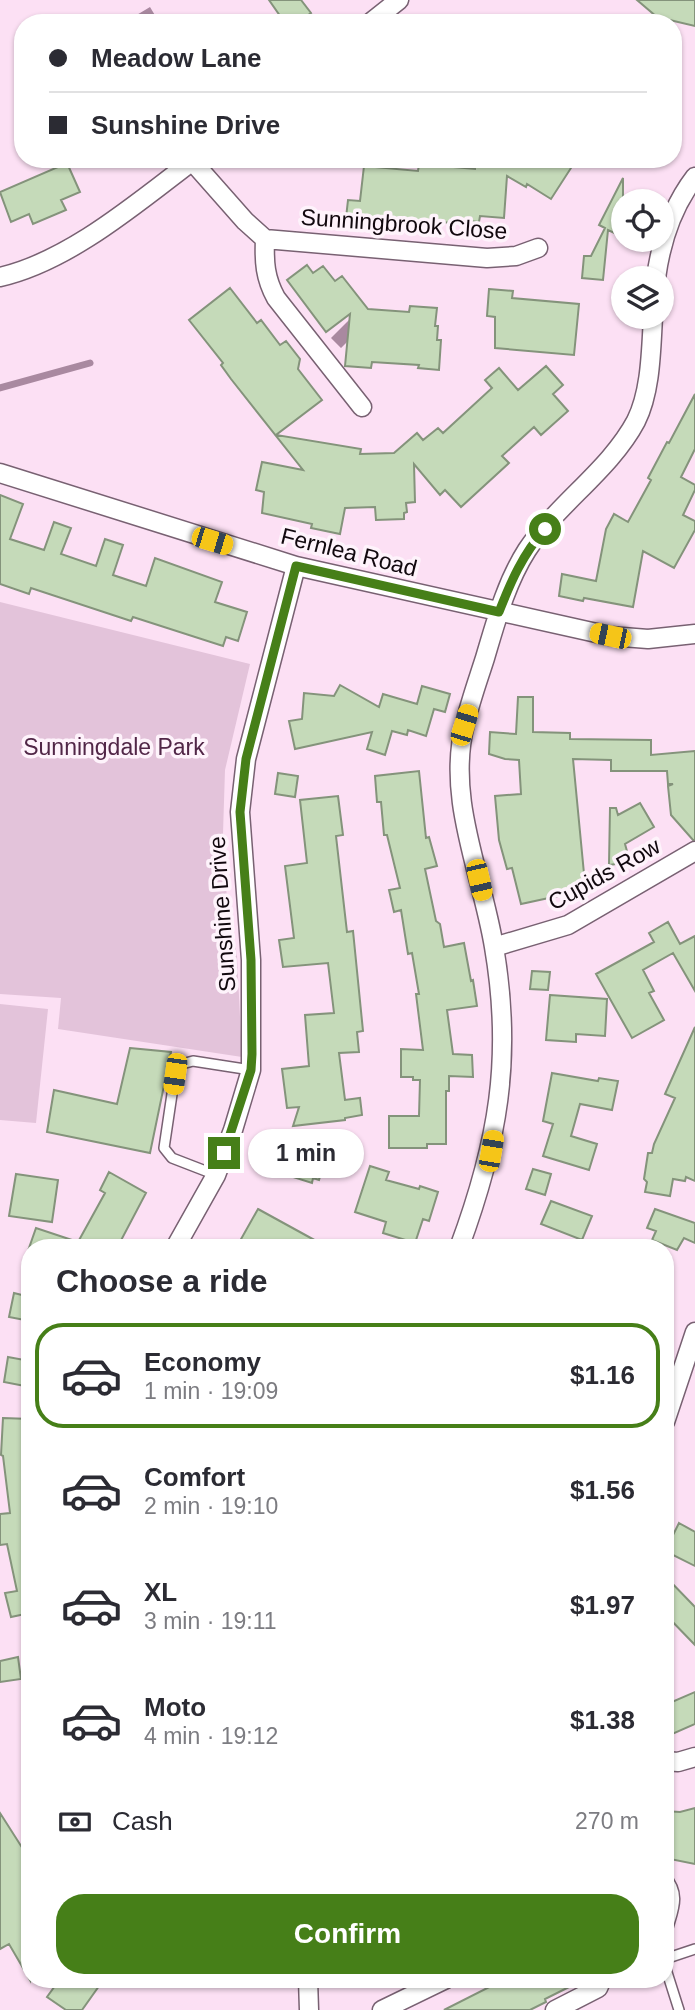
<!DOCTYPE html>
<html lang="en">
<head>
<meta charset="utf-8">
<style>
	body { margin:0; font-family:Helvetica,sans-serif; background:#f7f7f7; color:#2b2b33; height:100vh; display:flex; flex-direction:column; font-size:26px; white-space:nowrap }
	* { box-sizing:border-box; margin:0 }
	p { font-size:23px; color:#7c7c81 }
	.icon { flex:none; width:38px; height:38px; fill:none; stroke:currentColor; stroke-width:2; stroke-linecap:round; stroke-linejoin:round }
	.map { position:relative; flex:1; overflow:hidden }
	.sheet { position:absolute; left:21px; top:1239px; width:653px; height:749px; display:flex; flex-direction:column; background:#fff; border-radius:28px; box-shadow:0 2px 5px #0004 }
	.sheet>* { flex:none }
	.hud { position:absolute; left:14px; top:14px; width:668px; height:154px; border-radius:28px; box-shadow:0 2px 5px #0004; display:grid; align-content:center; height:154px; padding:0 35px; background:#fff }
	.controls { position:absolute; left:611px; top:189px; display:grid; gap:14px }
	.controls a { display:grid; place-items:center; width:63px; height:63px; border-radius:50%; background:#fff; box-shadow:0 2px 5px #0004; font-size:35px }
	.end { position:absolute; width:32px; height:32px; margin:-16px; border:9px solid #467f18; background:#fff; box-shadow:0 0 0 4px #fff }
	.from { border-radius:50% }
	.bubble { position:absolute; height:49px; border-radius:24px; background:#fff; box-shadow:0 2px 5px #0004; font-size:23px; font-weight:700; line-height:49px; text-align:center }
	.car { position:absolute; width:21px; height:42px; margin:-21px -10px; border-radius:9px; box-shadow:0 0 5px 2px #0007; background:linear-gradient(#f5c518 24%,#345 0 40%,#f5c518 0 76%,#345 0 86%,#f5c518 0) }
	.hud b { display:flex; align-items:center; gap:24px; height:66px; font-size:26px }
	.hud b+b { border-top:2px solid #e1e1e2 }
	.hud i { width:18px; height:18px; background:#2b2b33 }
	ul { padding:0; list-style:none }
	li { display:flex; align-items:center; gap:21px; height:105px; margin:0 14px 10px; padding:0 21px; border:4px solid transparent; border-radius:28px }
	li div { flex:1 }
	li b { display:block; font-size:26px }
	li em { font-style:normal; font-weight:700 }
	li.active { border-color:#467f18 }
	li>.icon { width:63px; height:63px; stroke-width:1.5 }
	h2 { padding:0 35px; font-size:32px; line-height:84px }
	.pay { display:flex; align-items:center; gap:18px; height:77px; padding:0 35px; font-size:26px }
	.pay p { margin-inline-start:auto }
	.action { display:flex; gap:14px; margin-top:auto; padding:14px 35px }
	.action a { flex:1; height:80px; border-radius:28px; background:#467f18; color:#fff; font-size:28px; font-weight:700; line-height:80px; text-align:center }
	.map>svg:first-child { display:block }
	.green { fill:#e3c3da }
	.water { fill:#a989a0 }
	.lines { fill:none; stroke-linecap:round; stroke-linejoin:round }
	.stream { stroke:#a989a0; stroke-width:7 }
	.building { fill:#c5dab9; stroke:#84937b; stroke-width:2 }
	.service-casing { stroke:#786172; stroke-width:12 }
	.minor-casing { stroke:#786172; stroke-width:21 }
	.service { stroke:#fff; stroke-width:9 }
	.minor { stroke:#fff; stroke-width:18 }
	.route { stroke:#467f18; stroke-width:9 }
	.labels { text-anchor:middle; stroke-width:7; stroke-linejoin:round; paint-order:stroke }
	.street-label { font-size:23px; fill:#11080e; stroke:#fef3fb }
	.park-label { font-size:23px; fill:#512647; stroke:#fef3fb }
</style>
</head>
<body>
<div class="map">
<svg width="695" height="2010" viewBox="0 0 695 2010">
	<rect width="100%" height="100%" fill="#fce0f4"/>
	<!-- green -->
	<path class="green" d="M 0,602 L 250,664 L 225,770 L 222,865 L 237,956 L 242,1057 L 58,1029 L 61,998 L 0,994 Z
		M 0,1004 L 48,1009 L 36,1123 L 0,1120 Z"/>
	<!-- water -->
	<path class="water" d="M 150,7 L 156,17 L 154,22 L 128,23 L 130,19 Z
		M 349,320 L 348,341 L 341,348 L 331,338 Z"/>
	<g class="lines">
		<!-- stream -->
		<path class="stream" d="M 0,388 L 90,363"/>
	</g>
	<!-- building -->
	<path class="building" d="M 269,0 L 301,0 L 311,13 L 297,23 L 285,23 Z
		M 637,0 L 695,0 L 695,26 L 657,17 Z
		M 528,159 L 572,159 L 568,165 L 571,168 L 551,199 L 527,184 L 526,187 L 507,176 L 504,218 L 480,216 L 479,222 L 451,219 L 451,223 L 426,220 L 426,226 L 374,224 L 370,229 L 345,227 L 348,200 L 360,201 L 364,166 L 418,171 L 419,164 L 475,169 L 475,164 L 522,167 Z
		M 67,163 L 80,192 L 61,200 L 66,210 L 33,224 L 29,214 L 11,222 L 0,192 Z
		M 623,178 L 623,237 L 608,230 L 603,280 L 582,278 L 584,256 L 591,256 L 605,228 L 599,225 Z
		M 307,265 L 313,273 L 323,266 L 335,281 L 342,276 L 368,309 L 409,312 L 410,306 L 437,308 L 435,326 L 438,326 L 437,340 L 441,340 L 439,370 L 418,368 L 419,365 L 372,362 L 371,368 L 345,366 L 350,314 L 326,332 L 287,280 Z
		M 230,288 L 257,323 L 261,320 L 280,345 L 286,341 L 300,359 L 298,369 L 322,400 L 276,435 L 361,449 L 360,454 L 394,453 L 417,433 L 423,440 L 438,428 L 443,433 L 492,388 L 485,380 L 499,368 L 518,390 L 546,366 L 563,385 L 553,394 L 568,411 L 541,435 L 534,427 L 502,456 L 509,463 L 461,507 L 445,490 L 440,495 L 414,464 L 415,502 L 406,503 L 407,512 L 404,513 L 404,519 L 376,520 L 375,507 L 345,508 L 340,534 L 311,528 L 312,524 L 262,513 L 264,492 L 256,490 L 262,462 L 303,470 L 231,379 L 221,365 L 223,363 L 189,320 Z
		M 489,289 L 513,291 L 512,298 L 579,304 L 574,355 L 495,348 L 495,317 L 487,316 Z
		M 695,394 L 695,449 L 681,477 L 695,485 L 695,490 L 683,515 L 695,521 L 695,530 L 674,568 L 643,551 L 633,607 L 584,598 L 583,601 L 559,596 L 562,574 L 596,581 L 606,529 L 614,514 L 628,522 L 651,480 L 648,478 L 667,442 L 669,443 Z
		M 0,495 L 23,504 L 10,539 L 44,550 L 54,522 L 71,528 L 61,554 L 96,566 L 105,539 L 123,545 L 113,575 L 146,586 L 155,558 L 222,582 L 215,602 L 247,612 L 238,641 L 226,637 L 223,646 L 133,617 L 131,621 L 31,588 L 29,594 L 0,584 Z
		M 340,685 L 379,707 L 383,694 L 417,704 L 422,686 L 450,694 L 445,712 L 434,709 L 426,736 L 408,730 L 407,735 L 392,731 L 385,755 L 367,749 L 372,732 L 295,749 L 289,721 L 302,719 L 304,693 L 334,696 Z
		M 518,697 L 533,697 L 533,732 L 570,733 L 570,739 L 651,740 L 651,755 L 695,751 L 695,840 L 693,840 L 671,815 L 668,786 L 673,784 L 668,784 L 667,771 L 611,771 L 611,760 L 573,759 L 585,884 L 571,888 L 572,893 L 521,904 L 512,868 L 507,869 L 499,840 L 495,796 L 521,794 L 519,760 L 505,759 L 489,754 L 490,732 L 516,734 Z
		M 419,771 L 426,838 L 429,837 L 437,866 L 425,869 L 436,921 L 440,924 L 444,947 L 464,943 L 471,981 L 473,980 L 477,1006 L 447,1010 L 453,1054 L 472,1055 L 473,1077 L 449,1076 L 449,1091 L 446,1091 L 446,1144 L 427,1144 L 427,1148 L 389,1148 L 389,1116 L 419,1116 L 420,1080 L 413,1080 L 413,1077 L 401,1077 L 401,1049 L 423,1050 L 416,994 L 419,994 L 412,953 L 408,954 L 401,910 L 394,912 L 389,890 L 400,888 L 387,835 L 384,835 L 381,802 L 377,802 L 375,776 Z
		M 278,773 L 298,776 L 295,797 L 275,794 Z
		M 338,796 L 343,835 L 336,836 L 347,932 L 353,931 L 363,1031 L 357,1032 L 359,1052 L 339,1053 L 345,1100 L 360,1098 L 362,1115 L 345,1118 L 345,1120 L 293,1126 L 299,1107 L 287,1108 L 282,1069 L 309,1066 L 305,1015 L 334,1013 L 328,963 L 283,967 L 279,940 L 294,938 L 285,866 L 307,863 L 300,800 Z
		M 640,803 L 654,827 L 625,844 L 630,862 L 609,865 L 610,808 L 616,808 L 618,815 Z
		M 668,922 L 680,944 L 695,936 L 695,991 L 673,953 L 643,970 L 654,991 L 649,993 L 664,1020 L 632,1038 L 596,974 L 654,942 L 649,933 Z
		M 532,971 L 550,972 L 548,990 L 530,989 Z
		M 550,995 L 607,999 L 605,1036 L 576,1034 L 576,1042 L 546,1040 Z
		M 695,1027 L 695,1181 L 686,1177 L 685,1181 L 673,1179 L 670,1196 L 645,1192 L 647,1182 L 644,1179 L 648,1153 L 652,1153 L 654,1144 L 675,1098 L 665,1094 Z
		M 130,1048 L 171,1052 L 150,1153 L 47,1132 L 54,1090 L 117,1104 Z
		M 552,1073 L 598,1081 L 599,1078 L 618,1081 L 612,1110 L 580,1104 L 571,1136 L 597,1144 L 589,1170 L 543,1156 L 553,1124 L 543,1121 Z
		M 292,1132 L 330,1144 L 319,1180 L 313,1178 L 312,1183 L 274,1171 L 280,1161 L 261,1161 L 262,1143 L 288,1144 Z
		M 370,1166 L 389,1172 L 386,1180 L 419,1189 L 420,1186 L 438,1192 L 429,1221 L 423,1219 L 415,1243 L 383,1233 L 386,1222 L 355,1212 Z
		M 533,1169 L 551,1174 L 545,1195 L 526,1189 Z
		M 109,1172 L 146,1193 L 117,1248 L 29,1248 L 36,1228 L 78,1242 L 105,1193 L 100,1190 Z
		M 16,1174 L 58,1180 L 52,1222 L 9,1216 Z
		M 551,1201 L 592,1216 L 582,1240 L 541,1224 Z
		M 258,1209 L 329,1248 L 236,1248 Z
		M 655,1209 L 695,1223 L 695,1243 L 684,1238 L 677,1250 L 652,1240 L 656,1231 L 647,1228 Z
		M 14,1293 L 30,1297 L 30,1321 L 9,1317 Z
		M 8,1357 L 30,1361 L 30,1387 L 4,1382 Z
		M 3,1418 L 30,1419 L 30,1613 L 11,1617 L 5,1593 L 17,1591 L 7,1544 L 0,1545 L 0,1514 L 10,1513 L 3,1456 L 1,1455 Z
		M 679,1523 L 695,1532 L 695,1566 L 665,1551 Z
		M 665,1576 L 695,1607 L 695,1645 L 665,1614 Z
		M 18,1657 L 21,1679 L 0,1682 L 0,1661 Z
		M 695,1692 L 695,1724 L 670,1735 L 665,1724 L 665,1705 Z
		M 695,1808 L 695,1864 L 665,1858 L 665,1811 L 680,1812 Z
		M 0,1813 L 30,1860 L 30,1980 L 9,1944 L 0,1949 Z
		M 60,1979 L 104,1979 L 82,2010 L 66,2010 L 47,1997 Z
		M 505,1979 L 585,1979 L 545,1999 L 546,2002 L 530,2010 L 444,2010 Z"/>
	<g class="lines">
		<defs>
			<path id="service" d="M 216,1175 L 172,1158 L 164,1148 L 175,1074 L 182,1064 L 193,1061 L 251,1070
				M 665,1876 C 685,1899 668,1916 665,1942
				M 665,1959 L 695,1949
				M 665,1966 L 679,2010"/>
			<path id="minor" d="M 370,23 L 399,0
				M 192,161 L 245,221 L 265,239 L 487,258 L 516,256 L 538,248
				M 265,239 C 264,262 265,278 276,298 L 362,407
				M 0,277 C 70,261 138,202 195,159
				M 656,278 C 661,241 672,207 695,177
				M 0,473 L 296,566 L 610,636 L 648,639 L 695,634
				M 494,947 L 568,925 L 695,851
				M 175,1248 L 216,1175 L 233,1130 L 251,1070 L 251,960 L 240,812 L 246,759 L 296,566
				M 459,1248 C 498,1143 513,1058 494,947 C 482,873 446,799 465,724 C 470,702 478,680 485,658 C 496,621 506,583 527,550 C 557,504 610,470 636,421 C 651,391 651,350 653,317
				M 665,1422 L 695,1332
				M 665,1761 L 678,1762 L 695,1757
				M 308,1979 L 309,2010
				M 382,2010 L 446,1979
				M 555,2010 L 598,1988 L 602,1979"/>
		</defs>
		<!-- service casing -->
		<use href="#service" class="service-casing"/>
		<!-- minor casing -->
		<use href="#minor" class="minor-casing"/>
		<!-- service -->
		<use href="#service" class="service"/>
		<!-- minor -->
		<use href="#minor" class="minor"/>
	</g>
	<g class="lines">
		<!-- route -->
		<path class="route" d="M 224,1153 L 251,1070 L 252,1054 L 251,960 L 240,812 L 246,759 L 296,566 L 499,612 C 511,581 523,554 545,529"/>
	</g>
	<g class="labels">
		<!-- street labels -->
		<g class="street-label">
			<text transform="translate(404 224) rotate(4)" y="8">Sunningbrook Close</text>
			<text transform="translate(349 552) rotate(14)" y="8">Fernlea Road</text>
			<text transform="translate(604 874) rotate(-29)" y="8">Cupids Row</text>
			<text transform="translate(222 914) rotate(-94)" y="8">Sunshine Drive</text>
		</g>
		<!-- park labels -->
		<g class="park-label">
			<text x="114" y="755">Sunningdale Park</text>
		</g>
	</g>
</svg>
<div class="controls">
<a><svg class="icon" aria-label="locate" viewBox="0 0 24 24"><circle cx="12" cy="12" r="6"/><path d="M12 2v4M12 18v4M2 12h4M18 12h4"/></svg></a>
<a><svg class="icon" aria-label="layers" viewBox="0 0 24 24"><path d="M12 4l9 5-9 5-9-5zM3 14l9 5 9-5"/></svg></a>
</div>
<i class="end from" style="left:545px;top:529px"></i>
<i class="end" style="left:224px;top:1153px"></i>
<div class="bubble" style="left:248px;top:1129px;width:116px">1 min</div>
<i class="car" style="left:212px;top:541px;rotate:107deg"></i>
<i class="car" style="left:610px;top:636px;rotate:282deg"></i>
<i class="car" style="left:464px;top:725px;rotate:17deg"></i>
<i class="car" style="left:479px;top:880px;rotate:167deg"></i>
<i class="car" style="left:175px;top:1074px;rotate:188deg"></i>
<i class="car" style="left:491px;top:1151px;rotate:10deg"></i>
<div class="hud">
<b><i class="from"></i>Meadow Lane</b>
<b><i></i>Sunshine Drive</b>
</div>
<section class="sheet">
<h2>Choose a ride</h2>
<ul>
<li class="active"><svg class="icon" aria-label="car" viewBox="0 0 24 24"><path d="M5 17H2v-5l4-1 3-4h7l3 4 3 1v5h-3M9 17h6M6 11h13"/><circle cx="7" cy="17" r="2"/><circle cx="17" cy="17" r="2"/></svg><div><b>Economy</b><p>1 min · 19:09</p></div><em>$1.16</em></li>
<li><svg class="icon" aria-label="car" viewBox="0 0 24 24"><path d="M5 17H2v-5l4-1 3-4h7l3 4 3 1v5h-3M9 17h6M6 11h13"/><circle cx="7" cy="17" r="2"/><circle cx="17" cy="17" r="2"/></svg><div><b>Comfort</b><p>2 min · 19:10</p></div><em>$1.56</em></li>
<li><svg class="icon" aria-label="car" viewBox="0 0 24 24"><path d="M5 17H2v-5l4-1 3-4h7l3 4 3 1v5h-3M9 17h6M6 11h13"/><circle cx="7" cy="17" r="2"/><circle cx="17" cy="17" r="2"/></svg><div><b>XL</b><p>3 min · 19:11</p></div><em>$1.97</em></li>
<li><svg class="icon" aria-label="car" viewBox="0 0 24 24"><path d="M5 17H2v-5l4-1 3-4h7l3 4 3 1v5h-3M9 17h6M6 11h13"/><circle cx="7" cy="17" r="2"/><circle cx="17" cy="17" r="2"/></svg><div><b>Moto</b><p>4 min · 19:12</p></div><em>$1.38</em></li>
</ul>
<div class="pay"><svg class="icon" aria-label="cash" viewBox="0 0 24 24"><path d="M3 7h18v10H3z"/><circle cx="12" cy="12" r="2"/></svg>Cash<p>270 m</p></div>
<div class="action"><a>Confirm</a></div>
</section>
</div>
</body>
</html>
